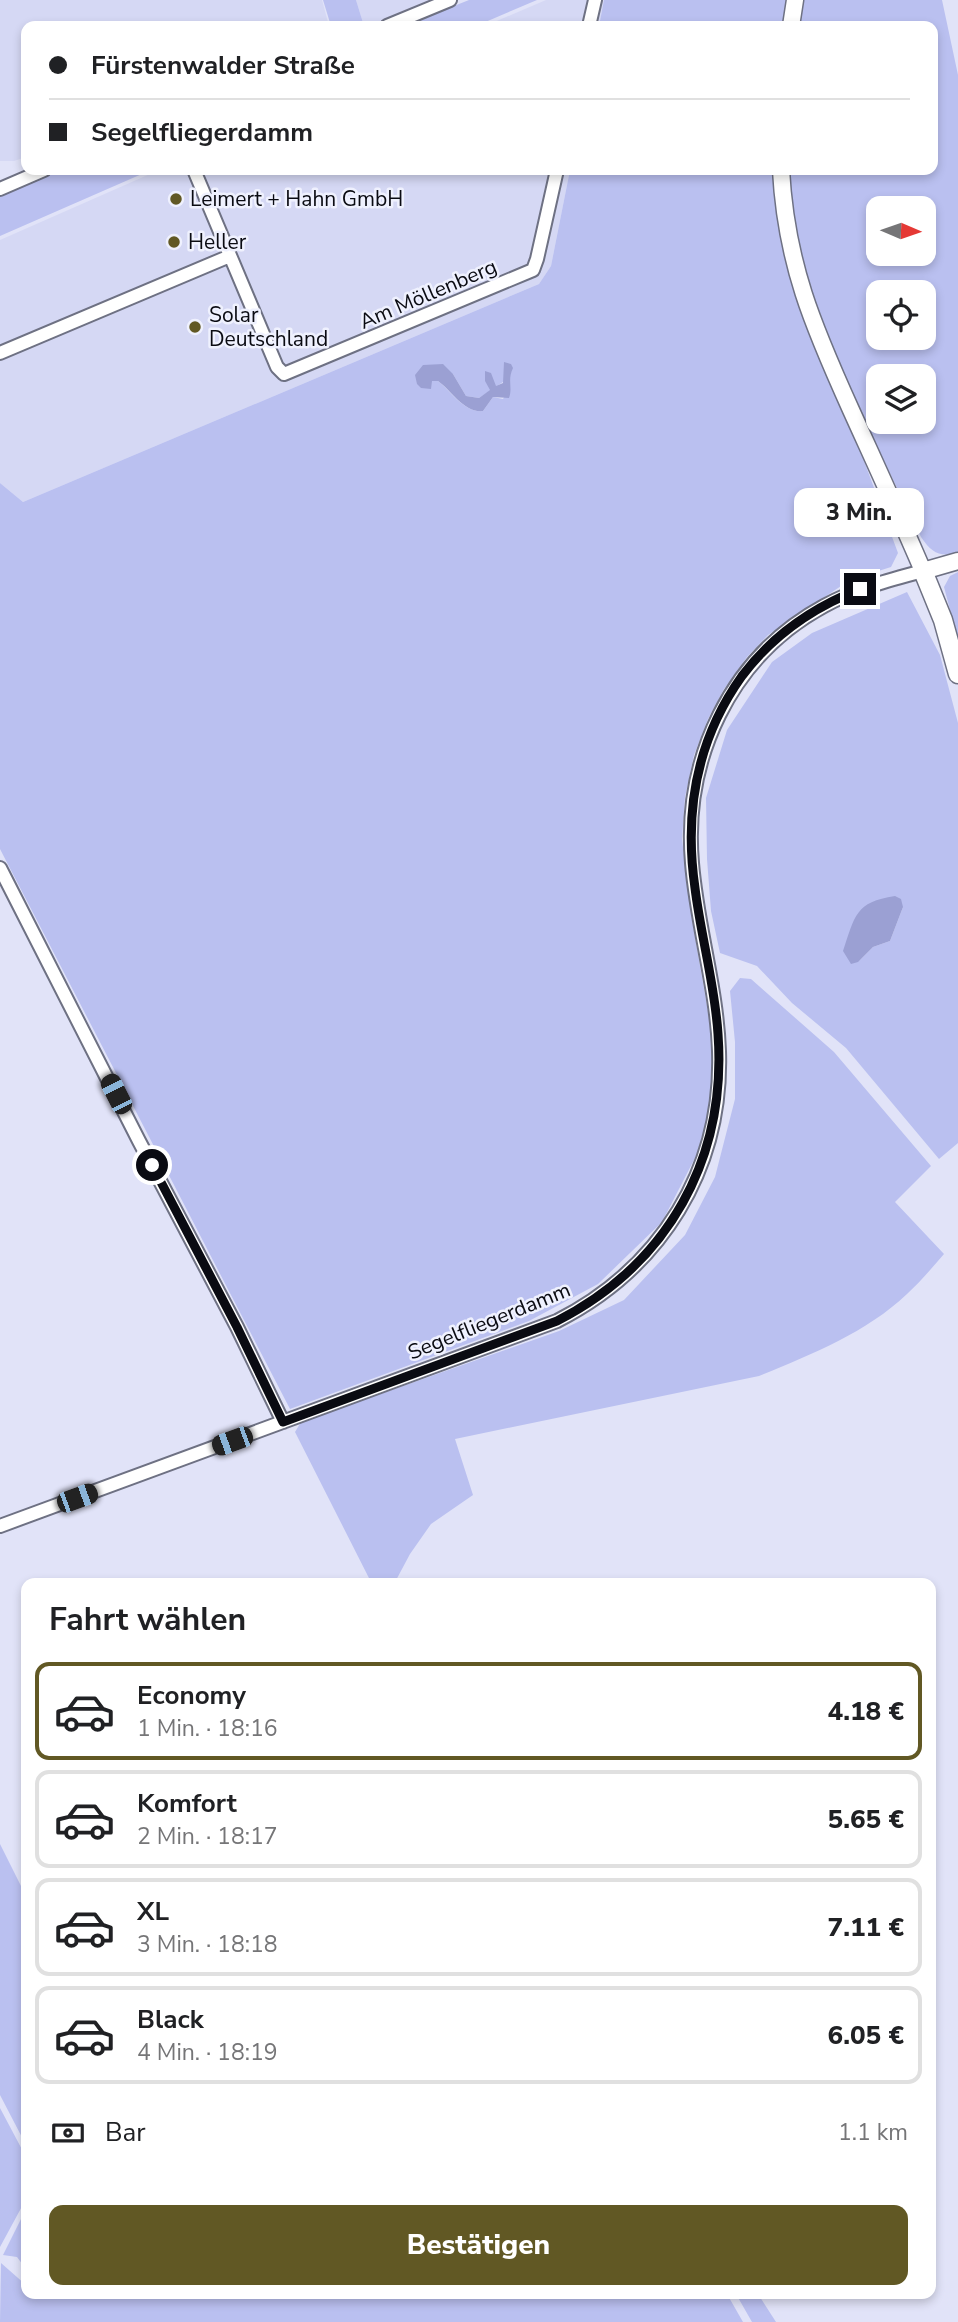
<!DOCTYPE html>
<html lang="de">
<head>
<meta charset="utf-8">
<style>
	body { margin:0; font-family:"Nunito Sans",sans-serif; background:#f6f6f6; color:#202124; height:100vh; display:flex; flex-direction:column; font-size:26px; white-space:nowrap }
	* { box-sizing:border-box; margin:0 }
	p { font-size:23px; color:#757577 }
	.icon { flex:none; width:38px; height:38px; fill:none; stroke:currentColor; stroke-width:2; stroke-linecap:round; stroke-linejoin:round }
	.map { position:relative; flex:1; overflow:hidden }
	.side { position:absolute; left:21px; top:1578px; width:915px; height:721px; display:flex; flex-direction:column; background:#fff; border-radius:14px; box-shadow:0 4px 10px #0003 }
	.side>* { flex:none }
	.banner { position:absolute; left:21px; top:21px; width:917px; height:154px; border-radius:14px; box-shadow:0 4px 10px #0003; display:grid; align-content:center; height:154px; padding:0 28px; background:#fff }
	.needle { width:46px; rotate:92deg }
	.controls { position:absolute; left:866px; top:196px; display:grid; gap:14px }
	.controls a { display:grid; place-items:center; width:70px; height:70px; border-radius:14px; background:#fff; box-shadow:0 4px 10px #0003; font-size:35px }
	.end { position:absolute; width:32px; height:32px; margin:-16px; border:9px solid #0a0b12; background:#fff; box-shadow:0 0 0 4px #fff }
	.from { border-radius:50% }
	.bubble { position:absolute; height:49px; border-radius:14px; background:#fff; box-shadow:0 4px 10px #0003; font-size:23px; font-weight:800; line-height:49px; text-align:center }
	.car { position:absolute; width:21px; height:42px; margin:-21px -10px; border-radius:9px; box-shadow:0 0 5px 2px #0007; background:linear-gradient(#222 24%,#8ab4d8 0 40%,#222 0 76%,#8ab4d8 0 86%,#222 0) }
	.banner b { display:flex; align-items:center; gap:24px; height:66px; font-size:26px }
	.banner b+b { border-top:2px solid #e0e0e0 }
	.banner i { width:18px; height:18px; background:#202124 }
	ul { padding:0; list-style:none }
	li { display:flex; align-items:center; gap:21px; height:98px; margin:0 14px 10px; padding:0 14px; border:4px solid #e0e0e0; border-radius:14px }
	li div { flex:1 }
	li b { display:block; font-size:26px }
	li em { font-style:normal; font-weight:800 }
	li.selected { border-color:#615824 }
	li>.icon { width:63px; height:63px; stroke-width:1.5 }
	h2 { padding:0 28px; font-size:32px; line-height:84px }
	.pay { display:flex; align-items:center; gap:18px; height:77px; padding:0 28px; font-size:26px }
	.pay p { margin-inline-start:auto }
	.button { display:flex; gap:14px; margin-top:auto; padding:14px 28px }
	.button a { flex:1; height:80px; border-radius:14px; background:#615824; color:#fff; font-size:28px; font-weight:800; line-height:80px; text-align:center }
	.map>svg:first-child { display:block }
	.built { fill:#d5d8f4 }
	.green { fill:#bac0f0; fill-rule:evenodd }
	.water { fill:#9ba0d3 }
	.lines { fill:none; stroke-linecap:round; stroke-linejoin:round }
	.minor-casing { stroke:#6e7183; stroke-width:16 }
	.major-casing { stroke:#6e7183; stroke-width:19 }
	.highway-casing { stroke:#6e7183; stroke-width:21 }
	.minor { stroke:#fff; stroke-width:12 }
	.major { stroke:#fff; stroke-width:16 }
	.highway { stroke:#fff; stroke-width:18 }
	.route { stroke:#0a0b12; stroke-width:9 }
	.poi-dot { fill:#615824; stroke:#eff1fe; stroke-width:2.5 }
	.labels { text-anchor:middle; stroke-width:5; stroke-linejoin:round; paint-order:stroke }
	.poi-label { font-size:21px; fill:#0a0b12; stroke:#eff1fe; text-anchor:start }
	.street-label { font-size:21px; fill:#0a0b12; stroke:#eff1fe }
</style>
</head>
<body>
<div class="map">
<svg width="958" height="2322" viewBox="0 0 958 2322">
	<rect width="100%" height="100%" fill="#e1e3f8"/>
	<!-- built -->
	<path class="built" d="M 0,0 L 322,0 L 329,26 L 26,26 L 26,157 L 14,161 L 0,161 Z
		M 356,0 L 435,0 L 372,26 L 364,26 Z
		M 546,0 L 604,0 L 599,26 L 485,26 Z
		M 159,170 L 570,170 L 551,266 L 539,284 L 23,502 L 0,483 L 0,240 Z"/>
	<!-- green -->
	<path class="green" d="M 323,0 L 356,0 L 364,26 L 331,26 Z
		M 469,0 L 537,0 L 476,26 L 404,26 Z
		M 604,0 L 942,0 L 958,75 L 958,553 C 939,557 932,553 921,537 L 880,453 L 863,458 L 898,553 L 891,567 L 850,580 L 768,635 L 747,657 L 724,689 L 708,719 L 694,755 L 685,797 L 682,839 L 692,920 L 710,1023 L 713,1071 L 707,1118 L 697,1154 L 662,1222 L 598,1284 L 529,1321 L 290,1409 L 0,849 L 0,483 L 23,502 L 539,284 L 551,266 L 570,170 L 933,170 L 933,26 L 599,26 ZM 878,208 L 924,208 L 924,254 L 878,254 ZM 878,292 L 924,292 L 924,338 L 878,338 ZM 453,374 L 466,396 L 479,398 L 509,378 L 510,387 L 503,399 L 493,397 L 483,411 C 464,413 451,391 438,381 L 432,381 ZM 878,376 L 924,376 L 924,422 L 878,422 Z
		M 58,170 L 151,170 L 0,236 L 0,193 Z
		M 958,572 L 958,640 L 944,587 L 950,576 Z
		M 907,592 L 940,655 L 958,723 L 958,1143 L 939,1159 L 846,1048 L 792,1003 L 757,966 L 720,953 L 711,911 L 707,859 L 706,798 L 727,730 L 772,662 L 812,633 ZM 903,907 L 890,941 L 873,947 L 858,962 Z
		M 740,978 L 751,979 L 834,1052 L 931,1166 L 895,1202 L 944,1254 C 932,1268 920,1282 907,1294 C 866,1333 810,1355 759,1376 L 455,1439 L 473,1495 L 431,1524 L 410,1554 L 394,1584 L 372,1584 L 295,1432 L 301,1422 L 559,1331 L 624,1300 L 685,1235 L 715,1177 L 735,1099 L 735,1042 L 730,991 Z
		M 0,1844 L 26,1896 L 26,2145 L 0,2095 Z
		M 0,2108 L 26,2157 L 26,2199 L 0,2247 Z
		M 26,2209 L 26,2269 L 17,2257 L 3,2255 Z
		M 1,2263 L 26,2285 L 26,2294 L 37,2294 L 40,2297 L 42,2294 L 727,2294 L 743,2322 L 0,2322 Z
		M 736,2294 L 758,2294 L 776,2322 L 752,2322 Z"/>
	<!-- water -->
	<path class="water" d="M 504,362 L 511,364 L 513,368 C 507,381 513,387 509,398 L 493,397 L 483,411 C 464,413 452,391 438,381 L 432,381 L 431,389 L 421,388 L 417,384 L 415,375 L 423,365 L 443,364 L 453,374 L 466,396 L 479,398 L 490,390 L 485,381 L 485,371 L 491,373 L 496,386 L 503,383 Z
		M 895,896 L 901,899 L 903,907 L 890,941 L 873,947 L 858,962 L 851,964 L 843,951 C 855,916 855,902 895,896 Z"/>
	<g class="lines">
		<defs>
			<path id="minor" d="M 387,26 L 450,0
				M 589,26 L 595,0
				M 194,170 L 277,367 L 284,374 L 533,270 L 537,259 L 557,170
				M 0,189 L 44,170
				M 0,353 L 230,256
				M 0,868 L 139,1141 L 237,1327 L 283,1422
				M 0,1526 L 557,1321 C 661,1268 723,1169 719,1051 C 717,988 697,926 692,863 C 683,759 730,657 824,606 C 855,589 889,580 923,571"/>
			<path id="major" d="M 791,26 L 795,0
				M 781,170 C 786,263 813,326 851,410 C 875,463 900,517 923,571 L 958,561"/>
			<path id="highway" d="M 923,571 L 943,620 L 958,674"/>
		</defs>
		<!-- minor casing -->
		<use href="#minor" class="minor-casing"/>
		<!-- major casing -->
		<use href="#major" class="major-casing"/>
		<!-- highway casing -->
		<use href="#highway" class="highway-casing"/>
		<!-- minor -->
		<use href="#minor" class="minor"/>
		<!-- major -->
		<use href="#major" class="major"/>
		<!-- highway -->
		<use href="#highway" class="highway"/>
	</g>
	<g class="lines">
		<!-- route -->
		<path class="route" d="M 152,1165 L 237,1327 L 283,1422 L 557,1321 C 668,1264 727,1159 718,1034 C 715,985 701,937 695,888 C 684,812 697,739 742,676 C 772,636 814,607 860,589"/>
	</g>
	<!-- markers -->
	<g class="poi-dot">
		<circle cx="176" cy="199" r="7"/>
		<circle cx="174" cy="242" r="7"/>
		<circle cx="195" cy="327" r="7"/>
	</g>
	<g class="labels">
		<!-- poi labels -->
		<g class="poi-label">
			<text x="190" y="206">Leimert + Hahn GmbH</text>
			<text x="188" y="249">Heller</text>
			<text x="209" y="322">Solar<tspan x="209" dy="24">Deutschland</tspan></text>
		</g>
		<!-- street labels -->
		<g class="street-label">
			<text transform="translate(428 294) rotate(-23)" y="7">Am Möllenberg</text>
			<text transform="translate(489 1321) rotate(-22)" y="7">Segelfliegerdamm</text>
		</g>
	</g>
</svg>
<div class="controls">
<a><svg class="needle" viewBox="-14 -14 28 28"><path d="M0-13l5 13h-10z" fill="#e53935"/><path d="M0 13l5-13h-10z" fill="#757577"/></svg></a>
<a><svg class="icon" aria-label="locate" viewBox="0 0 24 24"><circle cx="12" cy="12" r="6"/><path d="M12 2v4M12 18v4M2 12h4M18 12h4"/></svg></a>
<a><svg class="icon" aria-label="layers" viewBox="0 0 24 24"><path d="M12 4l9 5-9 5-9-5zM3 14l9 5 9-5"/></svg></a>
</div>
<i class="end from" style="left:152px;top:1165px"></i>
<i class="end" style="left:860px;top:589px"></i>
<div class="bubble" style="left:794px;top:488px;width:130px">3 Min.</div>
<i class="car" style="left:116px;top:1094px;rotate:333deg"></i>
<i class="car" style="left:232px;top:1441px;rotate:250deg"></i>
<i class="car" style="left:77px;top:1498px;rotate:70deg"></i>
<div class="banner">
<b><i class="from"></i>Fürstenwalder Straße</b>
<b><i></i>Segelfliegerdamm</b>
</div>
<section class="side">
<h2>Fahrt wählen</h2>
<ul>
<li class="selected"><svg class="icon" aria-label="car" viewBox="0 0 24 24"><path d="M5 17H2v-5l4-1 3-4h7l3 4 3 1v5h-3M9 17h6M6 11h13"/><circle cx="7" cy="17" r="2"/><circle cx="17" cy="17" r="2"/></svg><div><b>Economy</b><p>1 Min. · 18:16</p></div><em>4.18 €</em></li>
<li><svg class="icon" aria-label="car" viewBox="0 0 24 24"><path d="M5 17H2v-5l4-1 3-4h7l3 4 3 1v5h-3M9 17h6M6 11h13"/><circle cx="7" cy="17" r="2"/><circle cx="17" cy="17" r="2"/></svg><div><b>Komfort</b><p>2 Min. · 18:17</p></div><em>5.65 €</em></li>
<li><svg class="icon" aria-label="car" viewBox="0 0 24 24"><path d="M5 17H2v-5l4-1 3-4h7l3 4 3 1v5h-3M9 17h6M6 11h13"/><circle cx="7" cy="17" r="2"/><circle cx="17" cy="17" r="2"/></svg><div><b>XL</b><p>3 Min. · 18:18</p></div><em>7.11 €</em></li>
<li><svg class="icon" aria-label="car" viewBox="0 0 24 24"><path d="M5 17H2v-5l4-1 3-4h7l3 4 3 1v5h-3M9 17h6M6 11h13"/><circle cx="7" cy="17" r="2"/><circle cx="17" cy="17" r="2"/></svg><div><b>Black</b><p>4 Min. · 18:19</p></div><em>6.05 €</em></li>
</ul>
<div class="pay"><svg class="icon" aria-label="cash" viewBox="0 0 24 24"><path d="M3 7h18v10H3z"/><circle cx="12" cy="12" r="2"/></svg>Bar<p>1.1 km</p></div>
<div class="button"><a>Bestätigen</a></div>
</section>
</div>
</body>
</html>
